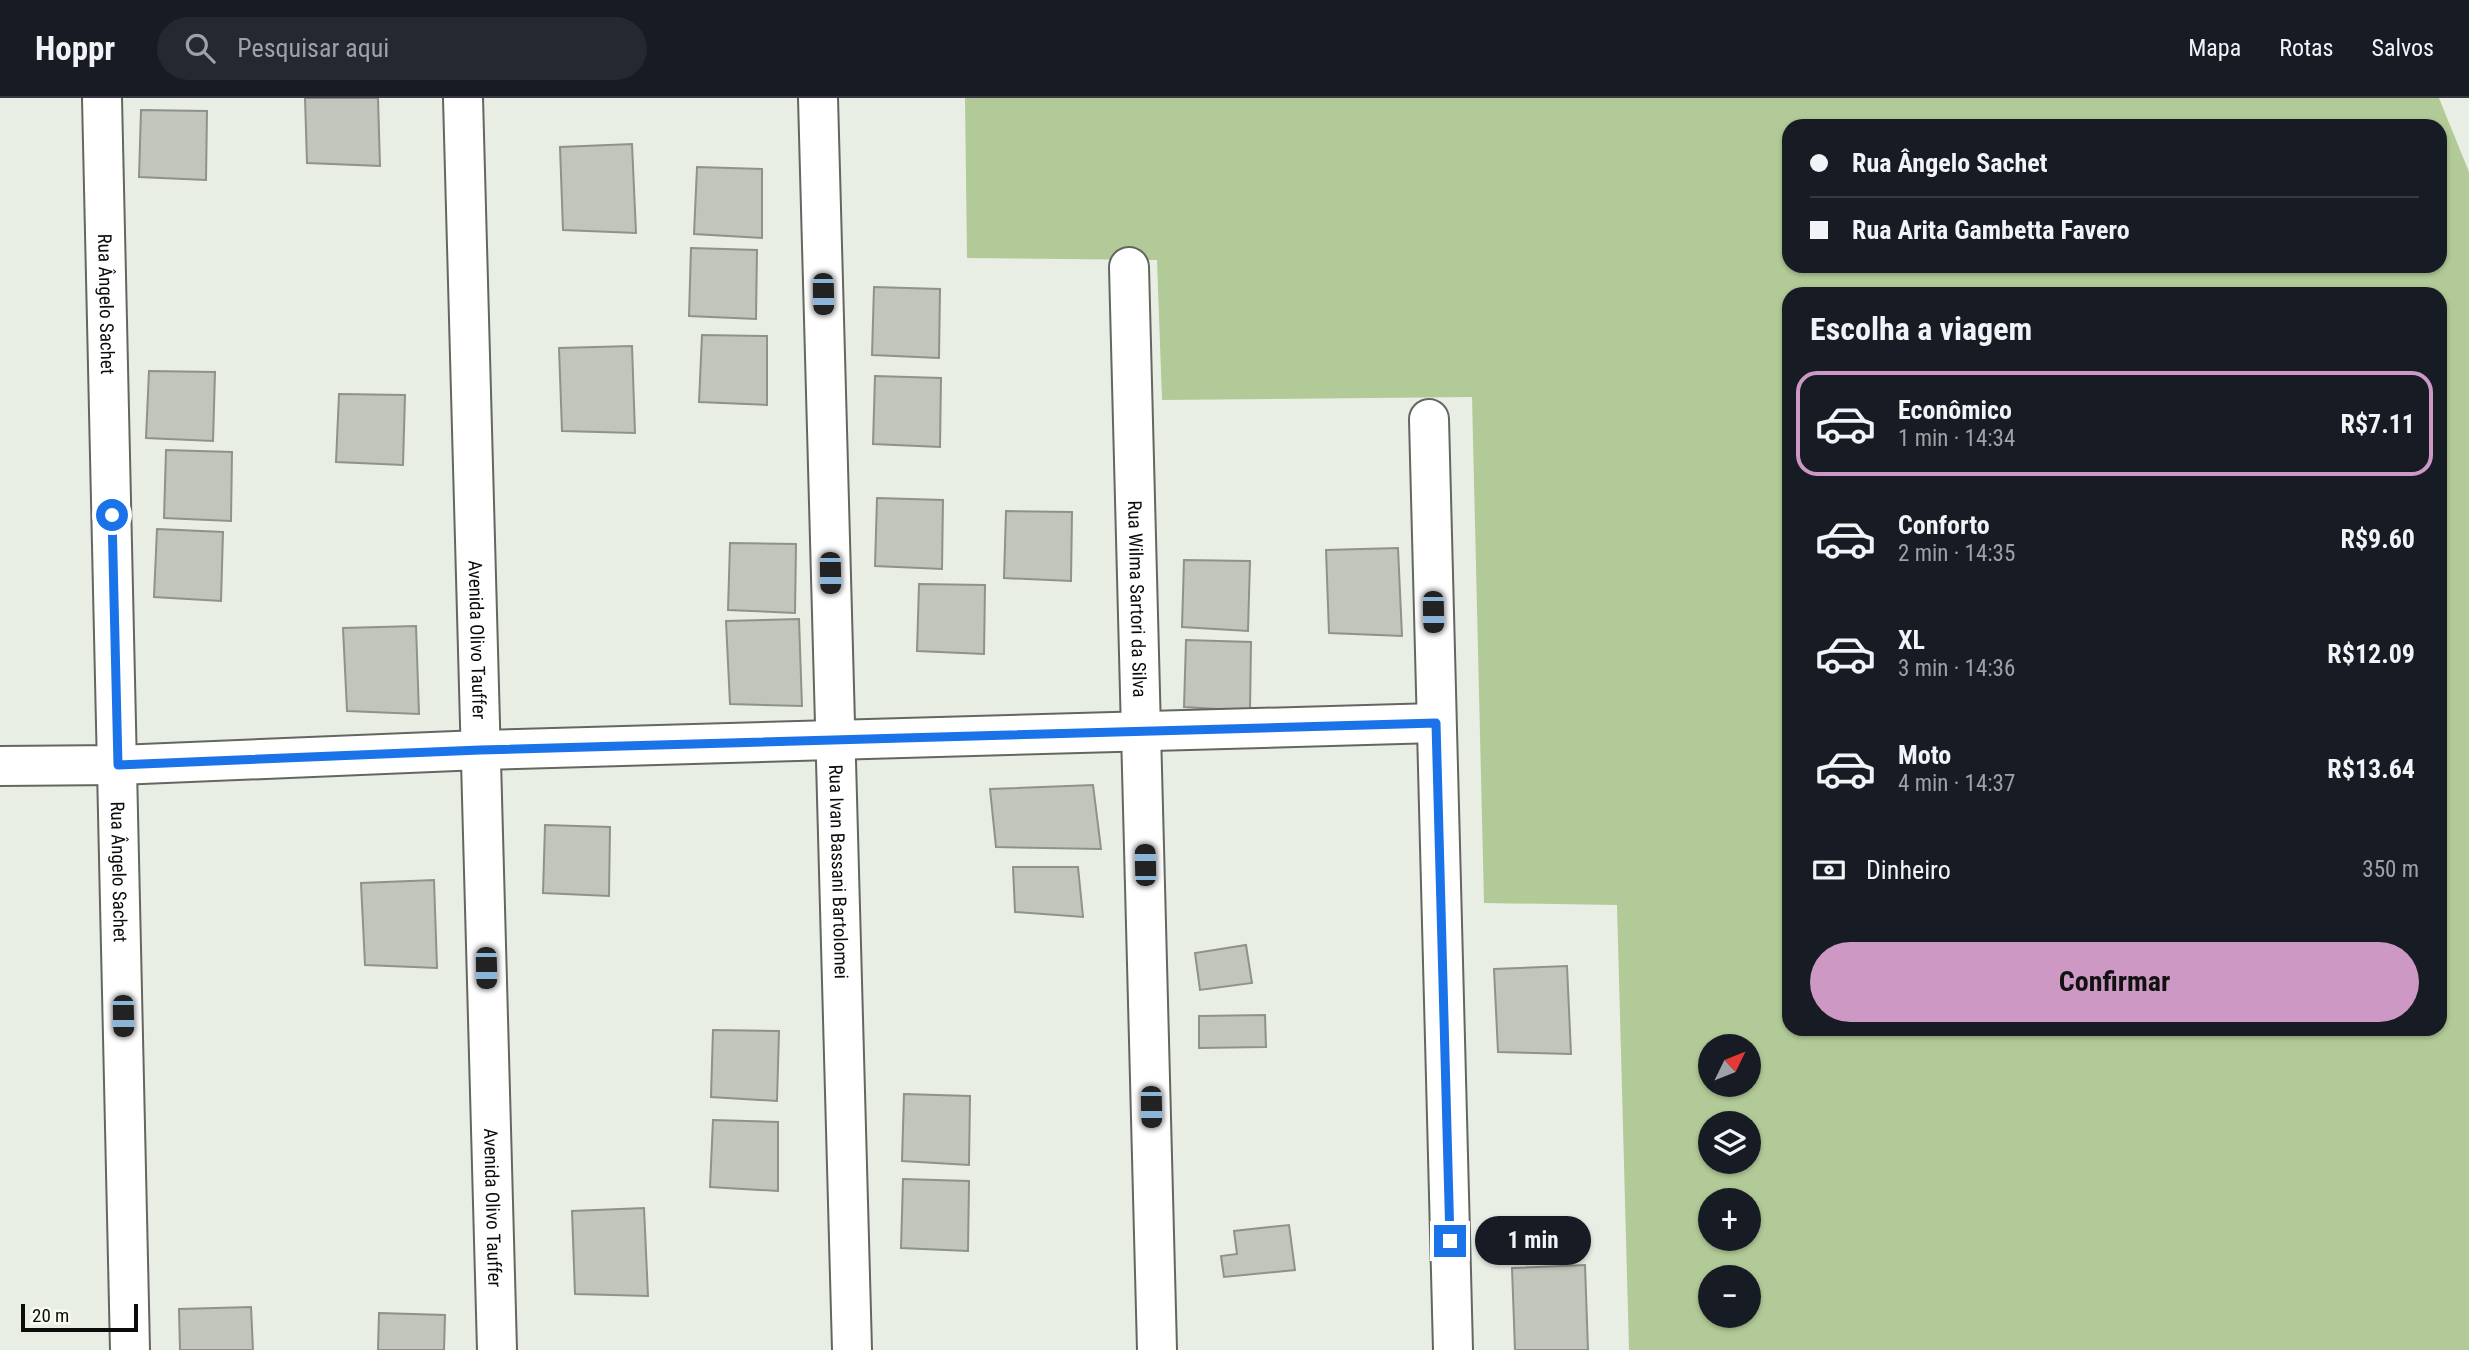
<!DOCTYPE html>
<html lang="pt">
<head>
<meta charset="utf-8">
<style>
	body { margin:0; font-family:"Roboto Condensed",sans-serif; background:#242831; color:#f1f3f6; height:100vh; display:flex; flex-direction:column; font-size:26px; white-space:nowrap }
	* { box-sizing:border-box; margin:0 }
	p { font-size:23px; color:#9ea1a6 }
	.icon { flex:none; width:38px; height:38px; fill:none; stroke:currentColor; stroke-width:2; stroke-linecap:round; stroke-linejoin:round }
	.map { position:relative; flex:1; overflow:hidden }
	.sheet { position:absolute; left:1782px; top:189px; width:665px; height:749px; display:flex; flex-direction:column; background:#171b24; border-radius:21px; box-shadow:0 2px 5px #0004 }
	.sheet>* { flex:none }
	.banner { position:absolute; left:1782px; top:21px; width:665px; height:154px; border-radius:21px; box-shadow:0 2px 5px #0004; display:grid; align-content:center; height:154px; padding:0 28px; background:#171b24 }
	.needle { width:46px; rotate:47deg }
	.fabs { position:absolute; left:1698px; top:936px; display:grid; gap:14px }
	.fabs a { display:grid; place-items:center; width:63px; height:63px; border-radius:50%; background:#171b24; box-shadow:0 2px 5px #0004; font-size:35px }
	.scale { position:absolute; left:21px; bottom:18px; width:117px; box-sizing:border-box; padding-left:7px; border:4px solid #0b0d0a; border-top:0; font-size:19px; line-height:24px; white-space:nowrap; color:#0b0d0a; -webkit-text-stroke:5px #f7fbf2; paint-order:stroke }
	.end { position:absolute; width:32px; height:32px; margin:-16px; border:9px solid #1a73e8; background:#fff; box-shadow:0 0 0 4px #fff }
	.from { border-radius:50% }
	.bubble { position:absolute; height:49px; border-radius:24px; background:#171b24; box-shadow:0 2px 5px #0004; font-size:23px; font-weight:700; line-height:49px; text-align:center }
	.car { position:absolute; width:21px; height:42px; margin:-21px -10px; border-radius:9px; box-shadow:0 0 5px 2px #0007; background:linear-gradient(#222 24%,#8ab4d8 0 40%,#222 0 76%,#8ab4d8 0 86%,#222 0) }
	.banner b { display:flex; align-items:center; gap:24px; height:66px; font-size:26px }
	.banner b+b { border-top:2px solid #363941 }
	.banner i { width:18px; height:18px; background:#f1f3f6 }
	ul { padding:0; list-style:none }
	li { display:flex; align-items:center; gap:21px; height:105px; margin:0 14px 10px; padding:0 14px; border:4px solid transparent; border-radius:21px }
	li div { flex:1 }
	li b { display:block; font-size:26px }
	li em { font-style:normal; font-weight:700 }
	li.on { border-color:#cd99c4 }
	li>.icon { width:63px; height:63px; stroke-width:1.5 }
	h2 { padding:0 28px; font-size:32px; line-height:84px }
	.pay { display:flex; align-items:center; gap:18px; height:77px; padding:0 28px; font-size:26px }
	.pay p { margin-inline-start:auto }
	.primary-button { display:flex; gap:14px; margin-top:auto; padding:14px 28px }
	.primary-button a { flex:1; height:80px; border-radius:42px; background:#cd99c4; color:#111; font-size:28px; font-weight:700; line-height:80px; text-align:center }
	header { display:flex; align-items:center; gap:42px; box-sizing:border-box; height:98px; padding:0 35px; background:#171b24; border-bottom:2px solid #363941 }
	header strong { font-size:33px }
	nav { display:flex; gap:38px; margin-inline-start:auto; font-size:24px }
	.search { width:490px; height:63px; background:#242831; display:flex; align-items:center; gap:18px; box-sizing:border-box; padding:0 24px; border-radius:38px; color:#9ea1a6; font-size:26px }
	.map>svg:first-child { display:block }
	.green { fill:#b2ca97; fill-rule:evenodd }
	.building { fill:#c1c5bc; stroke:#8e928a; stroke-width:2 }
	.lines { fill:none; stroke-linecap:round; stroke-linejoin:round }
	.minor-casing { stroke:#63675f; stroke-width:42 }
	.minor { stroke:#fff; stroke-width:38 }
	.route { stroke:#1a73e8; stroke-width:9 }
	.labels { text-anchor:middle; stroke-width:5; stroke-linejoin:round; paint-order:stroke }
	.street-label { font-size:19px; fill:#0b0d0a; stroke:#f7fbf2 }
</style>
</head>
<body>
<header>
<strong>Hoppr</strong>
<div class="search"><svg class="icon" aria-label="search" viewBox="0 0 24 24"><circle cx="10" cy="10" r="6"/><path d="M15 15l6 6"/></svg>Pesquisar aqui</div>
<nav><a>Mapa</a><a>Rotas</a><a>Salvos</a></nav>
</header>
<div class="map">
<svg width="2469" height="1252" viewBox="0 0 2469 1252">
	<rect width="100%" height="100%" fill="#e9eee5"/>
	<!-- green -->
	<path class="green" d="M 965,0 L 2439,0 L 2469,74 L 2469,1252 L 1629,1252 L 1617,807 L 1484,805 L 1472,299 L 1162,302 L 1157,162 L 967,160 ZM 1788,28 L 2440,28 L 2440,168 L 1788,168 ZM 1788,196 L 2440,196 L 2440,931 L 1788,931 ZM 1710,948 L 1748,948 L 1748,987 L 1710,987 ZM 1710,1026 L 1748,1026 L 1748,1064 L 1710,1064 ZM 1710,1102 L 1748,1102 L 1748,1141 L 1710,1141 ZM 1710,1180 L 1748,1180 L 1748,1218 L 1710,1218 Z"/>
	<!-- building -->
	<path class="building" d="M 305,0 L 378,0 L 380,68 L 307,65 Z
		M 141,12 L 207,13 L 206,82 L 139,79 Z
		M 632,46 L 636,135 L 563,132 L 560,49 Z
		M 697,69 L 762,71 L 762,140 L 694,136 Z
		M 691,150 L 757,152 L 756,221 L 689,218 Z
		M 874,189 L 940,191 L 939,260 L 872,257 Z
		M 702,237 L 767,238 L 767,307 L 699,304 Z
		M 632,248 L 635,335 L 562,333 L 559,250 Z
		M 149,273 L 215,274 L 213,343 L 146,340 Z
		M 875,278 L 941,280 L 940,349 L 873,346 Z
		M 339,296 L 405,297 L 403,367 L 336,364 Z
		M 166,352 L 232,354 L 231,423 L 164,420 Z
		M 877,400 L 943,402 L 942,471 L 875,468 Z
		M 1006,413 L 1072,414 L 1071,483 L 1004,480 Z
		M 157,431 L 223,434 L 221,503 L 154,499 Z
		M 730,445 L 796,446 L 795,515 L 728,512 Z
		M 1398,450 L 1402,538 L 1329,535 L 1326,452 Z
		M 1184,462 L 1250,463 L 1248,533 L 1182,529 Z
		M 919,486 L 985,487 L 984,556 L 917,553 Z
		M 799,521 L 802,608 L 730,606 L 726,523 Z
		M 416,528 L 419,616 L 347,613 L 343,530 Z
		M 1186,542 L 1251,544 L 1250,613 L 1184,609 Z
		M 1093,687 L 1101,751 L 996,749 L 990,691 Z
		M 545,727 L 610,729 L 609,798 L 543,795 Z
		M 1013,769 L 1078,769 L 1083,819 L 1015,814 Z
		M 434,782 L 437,870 L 365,867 L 361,785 Z
		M 1246,847 L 1252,885 L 1200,892 L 1195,855 Z
		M 1567,868 L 1571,956 L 1498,954 L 1494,871 Z
		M 1265,917 L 1266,949 L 1199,950 L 1199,918 Z
		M 713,932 L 779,933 L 777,1003 L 711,999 Z
		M 904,996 L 970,998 L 969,1067 L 902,1063 Z
		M 713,1022 L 778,1024 L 778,1093 L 710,1089 Z
		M 903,1081 L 969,1083 L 968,1153 L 901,1150 Z
		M 644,1110 L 648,1198 L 575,1196 L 572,1113 Z
		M 1289,1127 L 1295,1172 L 1224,1179 L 1221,1158 L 1237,1156 L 1234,1133 Z
		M 1585,1167 L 1588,1252 L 1515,1252 L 1512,1170 Z
		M 251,1209 L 253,1252 L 180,1252 L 179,1211 Z
		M 379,1215 L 445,1217 L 444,1252 L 378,1252 Z"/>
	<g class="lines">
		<defs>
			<g id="minor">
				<path id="s1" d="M 102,0 L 130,1252"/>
				<path id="s2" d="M 463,0 L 497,1252"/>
				<path id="s3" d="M 818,0 L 852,1252"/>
				<path id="s4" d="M 1129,169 L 1157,1252"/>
				<path d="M 1429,321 L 1453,1252"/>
				<path d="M 0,668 L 118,667 L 480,652 L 1436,625"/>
			</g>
		</defs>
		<!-- minor casing -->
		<use href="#minor" class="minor-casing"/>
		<!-- minor -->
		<use href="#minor" class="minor"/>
	</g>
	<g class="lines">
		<!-- route -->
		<path class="route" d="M 112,417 L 118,667 L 480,652 L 1436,625 L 1450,1143"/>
	</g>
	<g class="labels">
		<!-- street labels -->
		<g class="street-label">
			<text dy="7" stroke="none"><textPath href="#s1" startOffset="206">Rua Ângelo Sachet</textPath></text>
			<text dy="7" stroke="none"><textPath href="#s4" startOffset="332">Rua Wilma Sartori da Silva</textPath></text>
			<text dy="7" stroke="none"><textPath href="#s2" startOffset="542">Avenida Olivo Tauffer</textPath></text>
			<text dy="7" stroke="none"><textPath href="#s1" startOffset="774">Rua Ângelo Sachet</textPath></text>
			<text dy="7" stroke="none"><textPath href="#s3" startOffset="774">Rua Ivan Bassani Bartolomei</textPath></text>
			<text dy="7" stroke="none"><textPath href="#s2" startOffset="1110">Avenida Olivo Tauffer</textPath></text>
		</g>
	</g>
</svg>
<div class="fabs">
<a><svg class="needle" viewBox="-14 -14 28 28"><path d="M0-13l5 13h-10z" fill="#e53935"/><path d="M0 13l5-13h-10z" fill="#9ea1a6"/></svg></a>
<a><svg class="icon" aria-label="layers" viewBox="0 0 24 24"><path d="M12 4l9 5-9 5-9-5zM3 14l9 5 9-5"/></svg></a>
<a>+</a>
<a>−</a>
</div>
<div class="scale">20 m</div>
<i class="end from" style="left:112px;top:417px"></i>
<i class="end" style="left:1450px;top:1143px"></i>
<div class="bubble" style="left:1475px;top:1118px;width:116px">1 min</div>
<i class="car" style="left:823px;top:196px;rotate:179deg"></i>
<i class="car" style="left:830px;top:475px;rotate:179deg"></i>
<i class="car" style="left:1433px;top:514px;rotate:179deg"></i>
<i class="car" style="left:1145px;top:767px;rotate:359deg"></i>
<i class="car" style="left:486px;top:870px;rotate:179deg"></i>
<i class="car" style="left:123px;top:918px;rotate:179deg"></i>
<i class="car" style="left:1151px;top:1009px;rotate:179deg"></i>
<div class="banner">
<b><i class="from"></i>Rua Ângelo Sachet</b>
<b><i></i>Rua Arita Gambetta Favero</b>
</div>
<section class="sheet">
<h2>Escolha a viagem</h2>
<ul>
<li class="on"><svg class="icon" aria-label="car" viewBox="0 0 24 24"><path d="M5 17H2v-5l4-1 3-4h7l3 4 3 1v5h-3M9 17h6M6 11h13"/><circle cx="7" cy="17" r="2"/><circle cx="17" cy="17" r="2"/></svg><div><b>Econômico</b><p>1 min · 14:34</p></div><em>R$7.11</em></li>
<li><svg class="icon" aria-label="car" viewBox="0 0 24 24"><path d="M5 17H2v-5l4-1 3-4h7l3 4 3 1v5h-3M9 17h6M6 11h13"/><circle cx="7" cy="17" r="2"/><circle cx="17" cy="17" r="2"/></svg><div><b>Conforto</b><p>2 min · 14:35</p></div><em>R$9.60</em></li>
<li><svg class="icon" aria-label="car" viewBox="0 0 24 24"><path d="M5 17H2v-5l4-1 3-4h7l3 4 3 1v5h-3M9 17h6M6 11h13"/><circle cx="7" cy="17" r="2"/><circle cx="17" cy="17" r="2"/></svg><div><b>XL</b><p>3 min · 14:36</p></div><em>R$12.09</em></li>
<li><svg class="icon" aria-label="car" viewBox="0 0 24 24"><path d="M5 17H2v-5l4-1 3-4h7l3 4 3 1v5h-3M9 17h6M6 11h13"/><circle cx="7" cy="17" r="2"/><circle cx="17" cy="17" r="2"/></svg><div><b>Moto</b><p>4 min · 14:37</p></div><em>R$13.64</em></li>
</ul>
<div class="pay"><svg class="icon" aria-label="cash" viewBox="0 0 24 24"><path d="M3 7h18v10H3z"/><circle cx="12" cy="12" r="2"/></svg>Dinheiro<p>350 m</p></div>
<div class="primary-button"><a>Confirmar</a></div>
</section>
</div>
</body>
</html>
